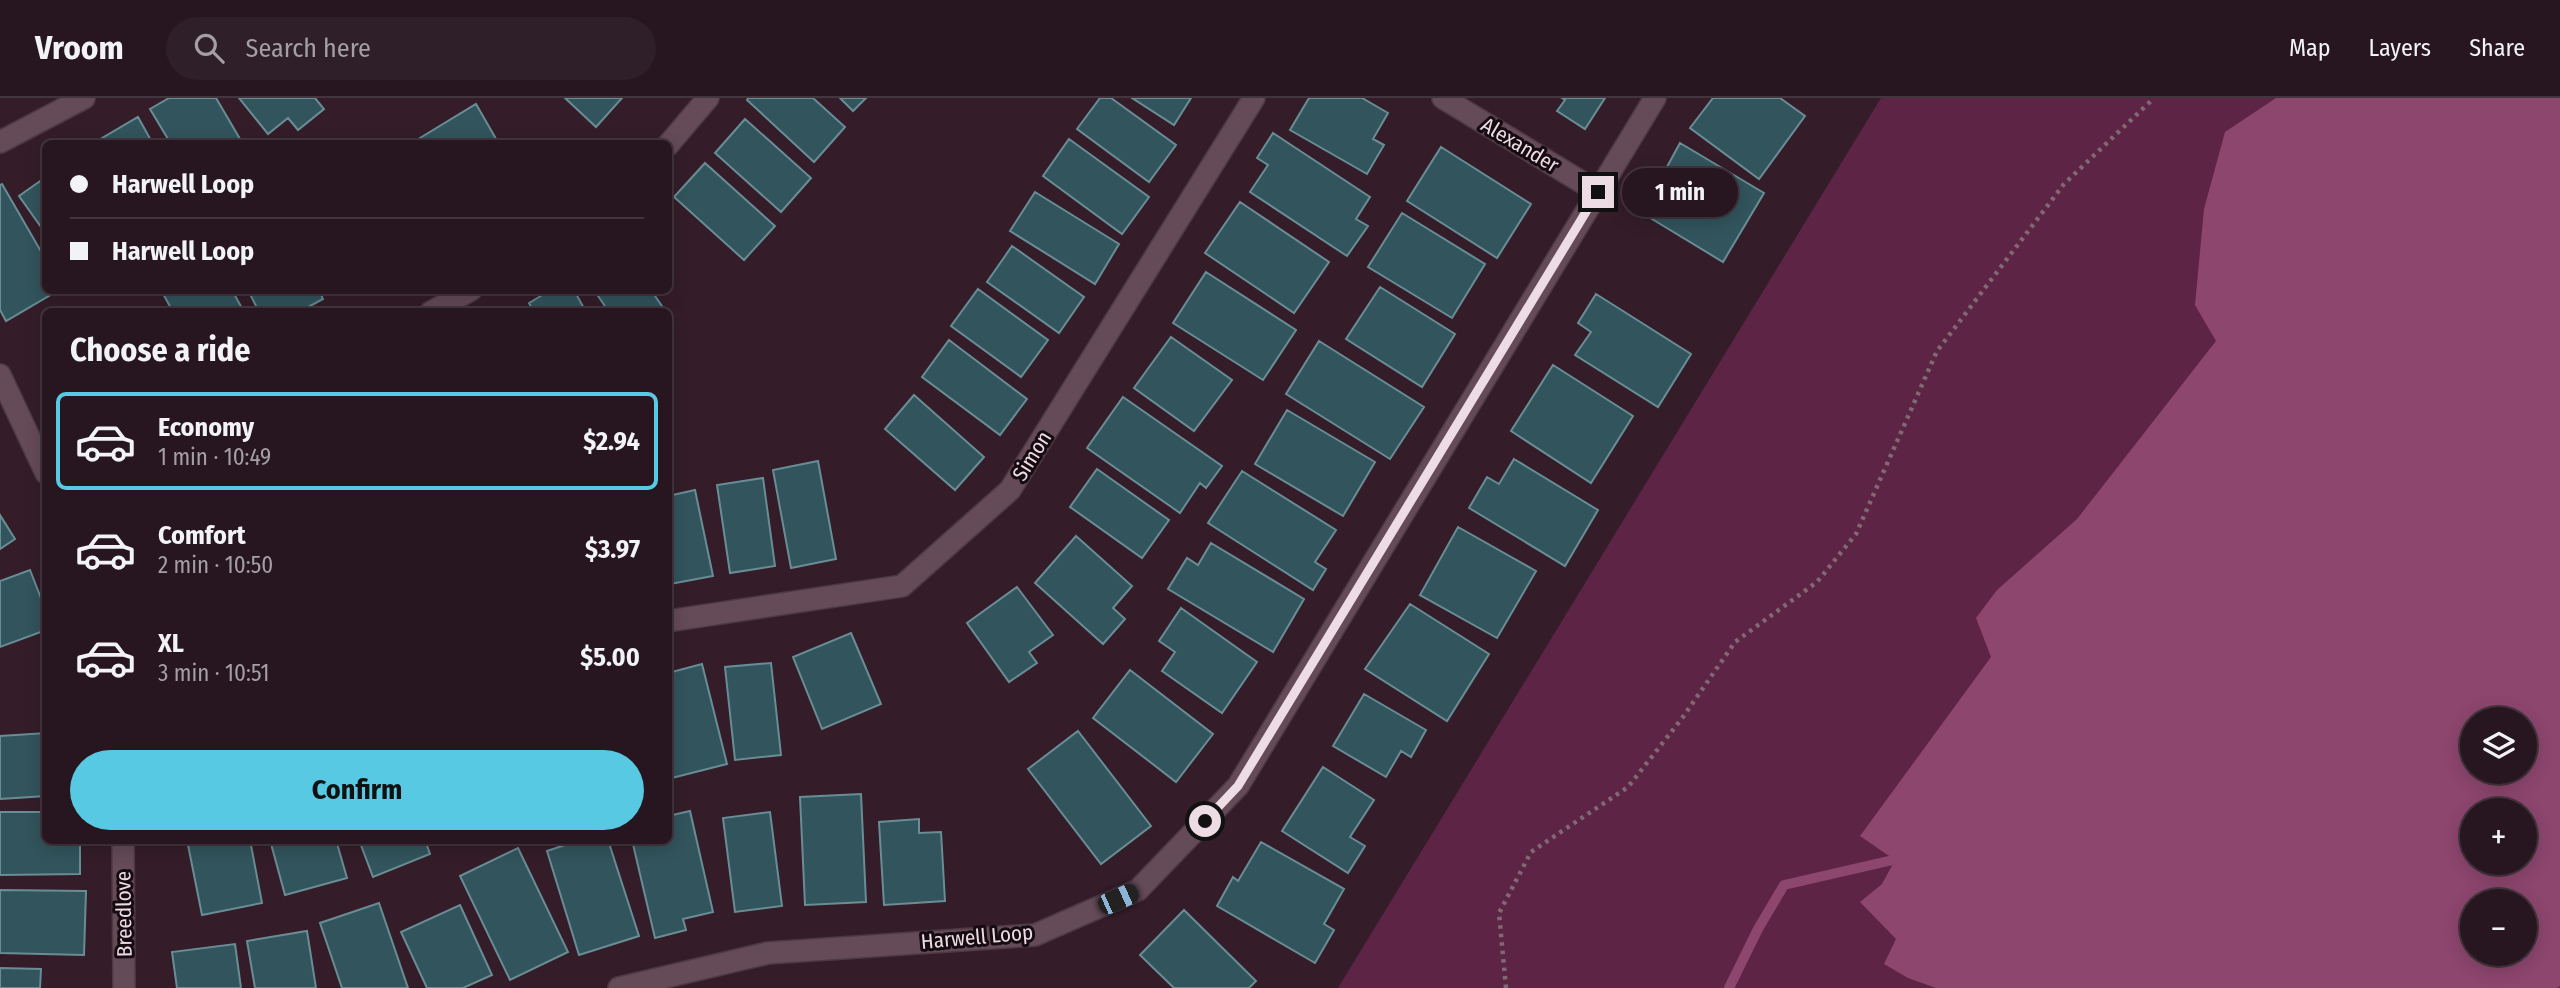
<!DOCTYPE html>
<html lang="en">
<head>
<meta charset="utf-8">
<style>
	body { margin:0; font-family:"Fira Sans Condensed",sans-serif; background:#2f1f28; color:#f1f3f6; height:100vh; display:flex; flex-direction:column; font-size:26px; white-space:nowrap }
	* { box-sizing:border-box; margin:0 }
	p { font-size:23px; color:#a49fa4 }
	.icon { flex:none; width:38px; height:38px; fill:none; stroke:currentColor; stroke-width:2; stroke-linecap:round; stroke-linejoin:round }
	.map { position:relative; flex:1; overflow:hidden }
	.details { position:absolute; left:42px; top:210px; width:630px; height:536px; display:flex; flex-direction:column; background:#27161f; border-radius:10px; box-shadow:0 4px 18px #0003,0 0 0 2px #43353d }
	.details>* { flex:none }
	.guide { position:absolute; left:42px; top:42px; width:630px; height:154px; border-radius:10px; box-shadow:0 4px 18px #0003,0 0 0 2px #43353d; display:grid; align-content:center; height:154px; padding:0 28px; background:#27161f }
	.buttons { position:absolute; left:2460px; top:609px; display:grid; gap:14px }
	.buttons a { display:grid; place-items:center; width:77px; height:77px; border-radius:50%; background:#27161f; box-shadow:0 4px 18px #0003,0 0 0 2px #43353d; font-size:35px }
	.end { position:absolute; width:32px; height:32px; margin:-16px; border:9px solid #eddce4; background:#111; box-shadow:0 0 0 4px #111 }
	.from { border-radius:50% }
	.bubble { position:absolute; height:49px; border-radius:24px; background:#27161f; box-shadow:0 4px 18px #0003,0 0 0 2px #43353d; font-size:23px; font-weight:700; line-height:49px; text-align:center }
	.car { position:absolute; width:21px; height:42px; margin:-21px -10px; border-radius:9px; box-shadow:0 0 5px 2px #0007; background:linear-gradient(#222 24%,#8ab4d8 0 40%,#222 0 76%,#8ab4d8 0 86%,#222 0) }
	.guide b { display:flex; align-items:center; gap:24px; height:66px; font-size:26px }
	.guide b+b { border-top:2px solid #43353d }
	.guide i { width:18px; height:18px; background:#f1f3f6 }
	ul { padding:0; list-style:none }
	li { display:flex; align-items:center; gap:21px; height:98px; margin:0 14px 10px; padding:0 14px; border:4px solid transparent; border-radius:10px }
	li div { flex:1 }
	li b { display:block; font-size:26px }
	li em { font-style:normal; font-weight:700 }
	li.current { border-color:#57c9e2 }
	li>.icon { width:63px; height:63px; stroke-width:1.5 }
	h2 { padding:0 28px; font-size:32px; line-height:84px }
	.primary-button { display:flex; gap:14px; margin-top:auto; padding:14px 28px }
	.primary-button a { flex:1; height:80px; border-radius:42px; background:#57c9e2; color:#111; font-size:28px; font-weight:700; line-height:80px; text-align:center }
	header { display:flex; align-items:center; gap:42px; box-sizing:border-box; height:98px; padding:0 35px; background:#27161f; border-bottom:2px solid #43353d }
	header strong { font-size:33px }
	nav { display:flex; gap:38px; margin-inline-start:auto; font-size:24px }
	.search { width:490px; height:63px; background:#2f1f28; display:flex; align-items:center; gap:18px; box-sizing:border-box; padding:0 24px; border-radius:38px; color:#a49fa4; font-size:26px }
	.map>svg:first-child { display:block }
	.green { fill:#5e2446; fill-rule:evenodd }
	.water { fill:#8d466e; fill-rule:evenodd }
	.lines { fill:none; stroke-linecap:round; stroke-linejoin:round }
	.stream { stroke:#8d466e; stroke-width:10 }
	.building { fill:#32545c; stroke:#698d95; stroke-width:2 }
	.street-casing { stroke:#4d3944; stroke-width:24 }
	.path { stroke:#7f6a74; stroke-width:4.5; stroke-dasharray:3.5 5; stroke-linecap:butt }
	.street { stroke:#654a58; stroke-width:21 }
	.route { stroke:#eddce4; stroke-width:9 }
	.labels { text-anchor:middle; stroke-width:6; stroke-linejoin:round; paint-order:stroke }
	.street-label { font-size:21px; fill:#eddce4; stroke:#150b10 }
</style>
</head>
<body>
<header>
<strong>Vroom</strong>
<div class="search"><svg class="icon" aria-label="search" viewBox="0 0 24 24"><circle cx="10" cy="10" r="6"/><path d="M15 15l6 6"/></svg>Search here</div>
<nav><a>Map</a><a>Layers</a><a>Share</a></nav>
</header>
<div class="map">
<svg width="2560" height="890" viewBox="0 0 2560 890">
	<rect width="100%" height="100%" fill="#341d29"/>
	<!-- green -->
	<path class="green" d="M 1881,0 L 2560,0 L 2560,890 L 1338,890 ZM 2473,621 L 2525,621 L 2525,674 L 2473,674 ZM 2473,712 L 2525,712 L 2525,765 L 2473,765 ZM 2473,803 L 2525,803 L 2525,856 L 2473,856 Z"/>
	<!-- water -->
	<path class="water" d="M 2276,0 L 2560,0 L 2560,888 L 2557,890 L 1936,890 L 1908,880 L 1884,866 L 1896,841 L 1860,804 L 1882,786 L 1895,762 L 1860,738 L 1991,559 L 1976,520 L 1997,492 L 2077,421 L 2216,243 L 2195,207 L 2204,111 L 2225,34 ZM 2473,621 L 2525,621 L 2525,674 L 2473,674 ZM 2473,712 L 2525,712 L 2525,765 L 2473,765 ZM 2473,803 L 2525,803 L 2525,856 L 2473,856 Z"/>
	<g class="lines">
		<!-- stream -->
		<path class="stream" d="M 1729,890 L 1758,831 L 1784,787 L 1906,759"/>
	</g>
	<!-- building -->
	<path class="building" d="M 169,0 L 216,0 L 243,46 L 171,46 L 150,11 Z
		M 239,0 L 315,0 L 324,11 L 298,32 L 288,20 L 268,36 Z
		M 565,0 L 622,0 L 596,29 Z
		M 748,0 L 813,0 L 845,29 L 814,64 L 747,2 Z
		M 840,0 L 866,0 L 853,13 Z
		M 1100,0 L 1111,0 L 1176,47 L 1149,84 L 1077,31 Z
		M 1132,0 L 1191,0 L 1174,27 Z
		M 1309,0 L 1362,0 L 1388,15 L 1373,41 L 1384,47 L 1367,76 L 1290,32 Z
		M 1562,0 L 1605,0 L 1585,31 L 1557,13 L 1565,2 Z
		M 1713,0 L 1780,0 L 1805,18 L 1759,81 L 1690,30 Z
		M 476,6 L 499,46 L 424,46 L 420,40 Z
		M 138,19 L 153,46 L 92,46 Z
		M 745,21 L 811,80 L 781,114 L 715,55 Z
		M 1273,35 L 1370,99 L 1356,121 L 1368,128 L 1347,158 L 1250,94 L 1268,67 L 1257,60 Z
		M 1069,41 L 1149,99 L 1122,136 L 1043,78 Z
		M 1680,45 L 1764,95 L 1723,164 L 1642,115 Z
		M 1441,49 L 1531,106 L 1497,160 L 1407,103 Z
		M 705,65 L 775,128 L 744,162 L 674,99 Z
		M 46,79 L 46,136 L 19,98 Z
		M 2,86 L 46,162 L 46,192 L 59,192 L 6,223 L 0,212 L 0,87 Z
		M 1035,94 L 1119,146 L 1095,186 L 1010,133 Z
		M 1240,104 L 1329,164 L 1294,215 L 1205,155 Z
		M 1402,115 L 1485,166 L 1452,220 L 1368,169 Z
		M 1012,148 L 1084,199 L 1059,235 L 987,184 Z
		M 1206,174 L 1296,232 L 1263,282 L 1173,225 Z
		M 1380,189 L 1455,236 L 1422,289 L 1346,241 Z
		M 978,191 L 1048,242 L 1021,279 L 951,228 Z
		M 161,192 L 232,192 L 244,214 L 173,214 Z
		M 248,192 L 319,192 L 323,201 L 299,214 L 259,214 Z
		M 551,192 L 574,192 L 586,214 L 534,214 L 529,205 Z
		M 594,192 L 651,192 L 666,214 L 609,214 Z
		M 1596,196 L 1691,256 L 1658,309 L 1575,257 L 1591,234 L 1578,225 Z
		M 1171,239 L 1232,282 L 1194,333 L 1134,290 Z
		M 949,242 L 1027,301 L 1000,337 L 922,279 Z
		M 1319,243 L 1424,309 L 1390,361 L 1286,296 Z
		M 1553,267 L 1633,318 L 1591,385 L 1511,333 Z
		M 914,297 L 984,359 L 955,392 L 885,331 Z
		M 1123,299 L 1222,368 L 1206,390 L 1200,385 L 1180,415 L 1087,350 Z
		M 1287,312 L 1375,364 L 1343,418 L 1255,366 Z
		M 1514,361 L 1598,412 L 1565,468 L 1469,410 L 1487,379 L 1499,386 Z
		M 818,363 L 836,461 L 791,470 L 773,372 Z
		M 1097,371 L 1169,422 L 1142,460 L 1070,409 Z
		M 1242,373 L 1336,432 L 1315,464 L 1326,471 L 1313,492 L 1208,425 Z
		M 763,380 L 775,468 L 730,475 L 717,387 Z
		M 695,392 L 713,478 L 670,486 L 668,398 Z
		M 0,417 L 15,441 L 0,451 Z
		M 1458,429 L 1536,473 L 1497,540 L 1420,497 Z
		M 1076,438 L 1132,488 L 1113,510 L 1125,521 L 1103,546 L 1035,485 Z
		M 1211,445 L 1304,501 L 1273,554 L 1168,491 L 1187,460 L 1198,467 Z
		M 30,472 L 46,513 L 46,532 L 0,549 L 0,483 Z
		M 1017,489 L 1053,537 L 1029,554 L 1037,565 L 1009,584 L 967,525 Z
		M 1410,506 L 1489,556 L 1447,623 L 1365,571 Z
		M 1181,510 L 1257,564 L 1222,615 L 1162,573 L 1175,554 L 1159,543 Z
		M 851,535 L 881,606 L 822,631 L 793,559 Z
		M 771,565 L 781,657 L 735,662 L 725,569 Z
		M 702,566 L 727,666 L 668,681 L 668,575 Z
		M 1130,572 L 1213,636 L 1176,684 L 1093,620 Z
		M 1364,596 L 1426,632 L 1411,659 L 1401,653 L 1386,679 L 1333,648 Z
		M 1078,633 L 1151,728 L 1101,766 L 1028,671 Z
		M 46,635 L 46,698 L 0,701 L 0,638 Z
		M 1323,669 L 1374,702 L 1350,739 L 1365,748 L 1348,775 L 1282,733 Z
		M 861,696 L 866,804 L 805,807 L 800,699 Z
		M 690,713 L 713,814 L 683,821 L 686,832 L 655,840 L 632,742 L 668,742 L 668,718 Z
		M 0,714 L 46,714 L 46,742 L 80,742 L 80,776 L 0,777 Z
		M 770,714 L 782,808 L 735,814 L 723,720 Z
		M 919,721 L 919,735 L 941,734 L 945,803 L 884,807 L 879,724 Z
		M 187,742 L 250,742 L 262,805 L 202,817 Z
		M 270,742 L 336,742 L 347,780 L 285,797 Z
		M 359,742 L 425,742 L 430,756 L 373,779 Z
		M 580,742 L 608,742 L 639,838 L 579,857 L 547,753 Z
		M 1261,744 L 1344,791 L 1324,826 L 1334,832 L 1315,865 L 1217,808 L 1233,779 L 1238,783 Z
		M 518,750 L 568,854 L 510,882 L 460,778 Z
		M 0,792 L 86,793 L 84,857 L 0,855 Z
		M 379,805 L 408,890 L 342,890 L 320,825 Z
		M 460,807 L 492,877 L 463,890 L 427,890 L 401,834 Z
		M 1184,812 L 1256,883 L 1249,890 L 1174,890 L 1140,857 Z
		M 307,833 L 316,890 L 255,890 L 247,843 Z
		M 235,846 L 241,890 L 177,890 L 172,854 Z
		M 0,870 L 41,871 L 40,890 L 0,890 Z"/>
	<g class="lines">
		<defs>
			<path id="street" d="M 1443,0 L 1598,94
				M 0,44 L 84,0
				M 668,47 L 708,0
				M 431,214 L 471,192
				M 0,277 L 46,375
				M 668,523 L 902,488 L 1010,392 L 1254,0
				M 123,742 L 124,890
				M 619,890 L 768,855 L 1035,837 L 1138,792 L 1238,688 L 1655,0"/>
		</defs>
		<!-- street casing -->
		<use href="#street" class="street-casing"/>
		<!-- path -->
		<path class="path" d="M 1506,890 L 1499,815 L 1531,754 L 1628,689 L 1683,619 L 1735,544 L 1817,484 L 1856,436 L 1937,253 L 2064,86 L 2154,0"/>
		<!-- street -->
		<use href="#street" class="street"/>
	</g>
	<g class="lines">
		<!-- route -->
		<path class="route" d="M 1205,723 L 1238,688 L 1598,94"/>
	</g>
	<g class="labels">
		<!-- street labels -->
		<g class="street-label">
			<text transform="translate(1520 47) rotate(31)" y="7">Alexander</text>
			<text transform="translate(1032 358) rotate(-58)" y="7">Simon</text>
			<text transform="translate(124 816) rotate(-91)" y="7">Breedlove</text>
			<text transform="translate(977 839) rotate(-5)" y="7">Harwell Loop</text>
		</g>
	</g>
</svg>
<div class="buttons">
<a><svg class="icon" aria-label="layers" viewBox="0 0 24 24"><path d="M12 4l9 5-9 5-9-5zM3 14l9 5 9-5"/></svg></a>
<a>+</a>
<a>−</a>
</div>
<i class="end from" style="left:1205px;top:723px"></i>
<i class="end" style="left:1598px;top:94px"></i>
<div class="bubble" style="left:1622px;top:70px;width:116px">1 min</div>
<i class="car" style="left:1118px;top:801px;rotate:66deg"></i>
<div class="guide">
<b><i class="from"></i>Harwell Loop</b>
<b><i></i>Harwell Loop</b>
</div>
<section class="details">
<h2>Choose a ride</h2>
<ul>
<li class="current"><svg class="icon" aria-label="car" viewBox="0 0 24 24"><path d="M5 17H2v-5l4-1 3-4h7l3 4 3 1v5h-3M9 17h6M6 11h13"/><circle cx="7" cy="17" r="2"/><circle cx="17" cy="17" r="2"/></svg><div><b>Economy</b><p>1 min · 10:49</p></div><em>$2.94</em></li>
<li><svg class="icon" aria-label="car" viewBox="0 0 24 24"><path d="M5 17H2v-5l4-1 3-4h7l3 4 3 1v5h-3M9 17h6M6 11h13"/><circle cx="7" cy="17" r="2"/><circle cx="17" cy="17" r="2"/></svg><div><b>Comfort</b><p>2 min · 10:50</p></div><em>$3.97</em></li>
<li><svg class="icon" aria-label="car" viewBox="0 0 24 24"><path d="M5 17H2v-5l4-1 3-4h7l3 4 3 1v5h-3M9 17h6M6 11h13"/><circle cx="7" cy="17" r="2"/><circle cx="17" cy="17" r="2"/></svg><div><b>XL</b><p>3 min · 10:51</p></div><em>$5.00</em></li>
</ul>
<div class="primary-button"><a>Confirm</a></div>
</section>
</div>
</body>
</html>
